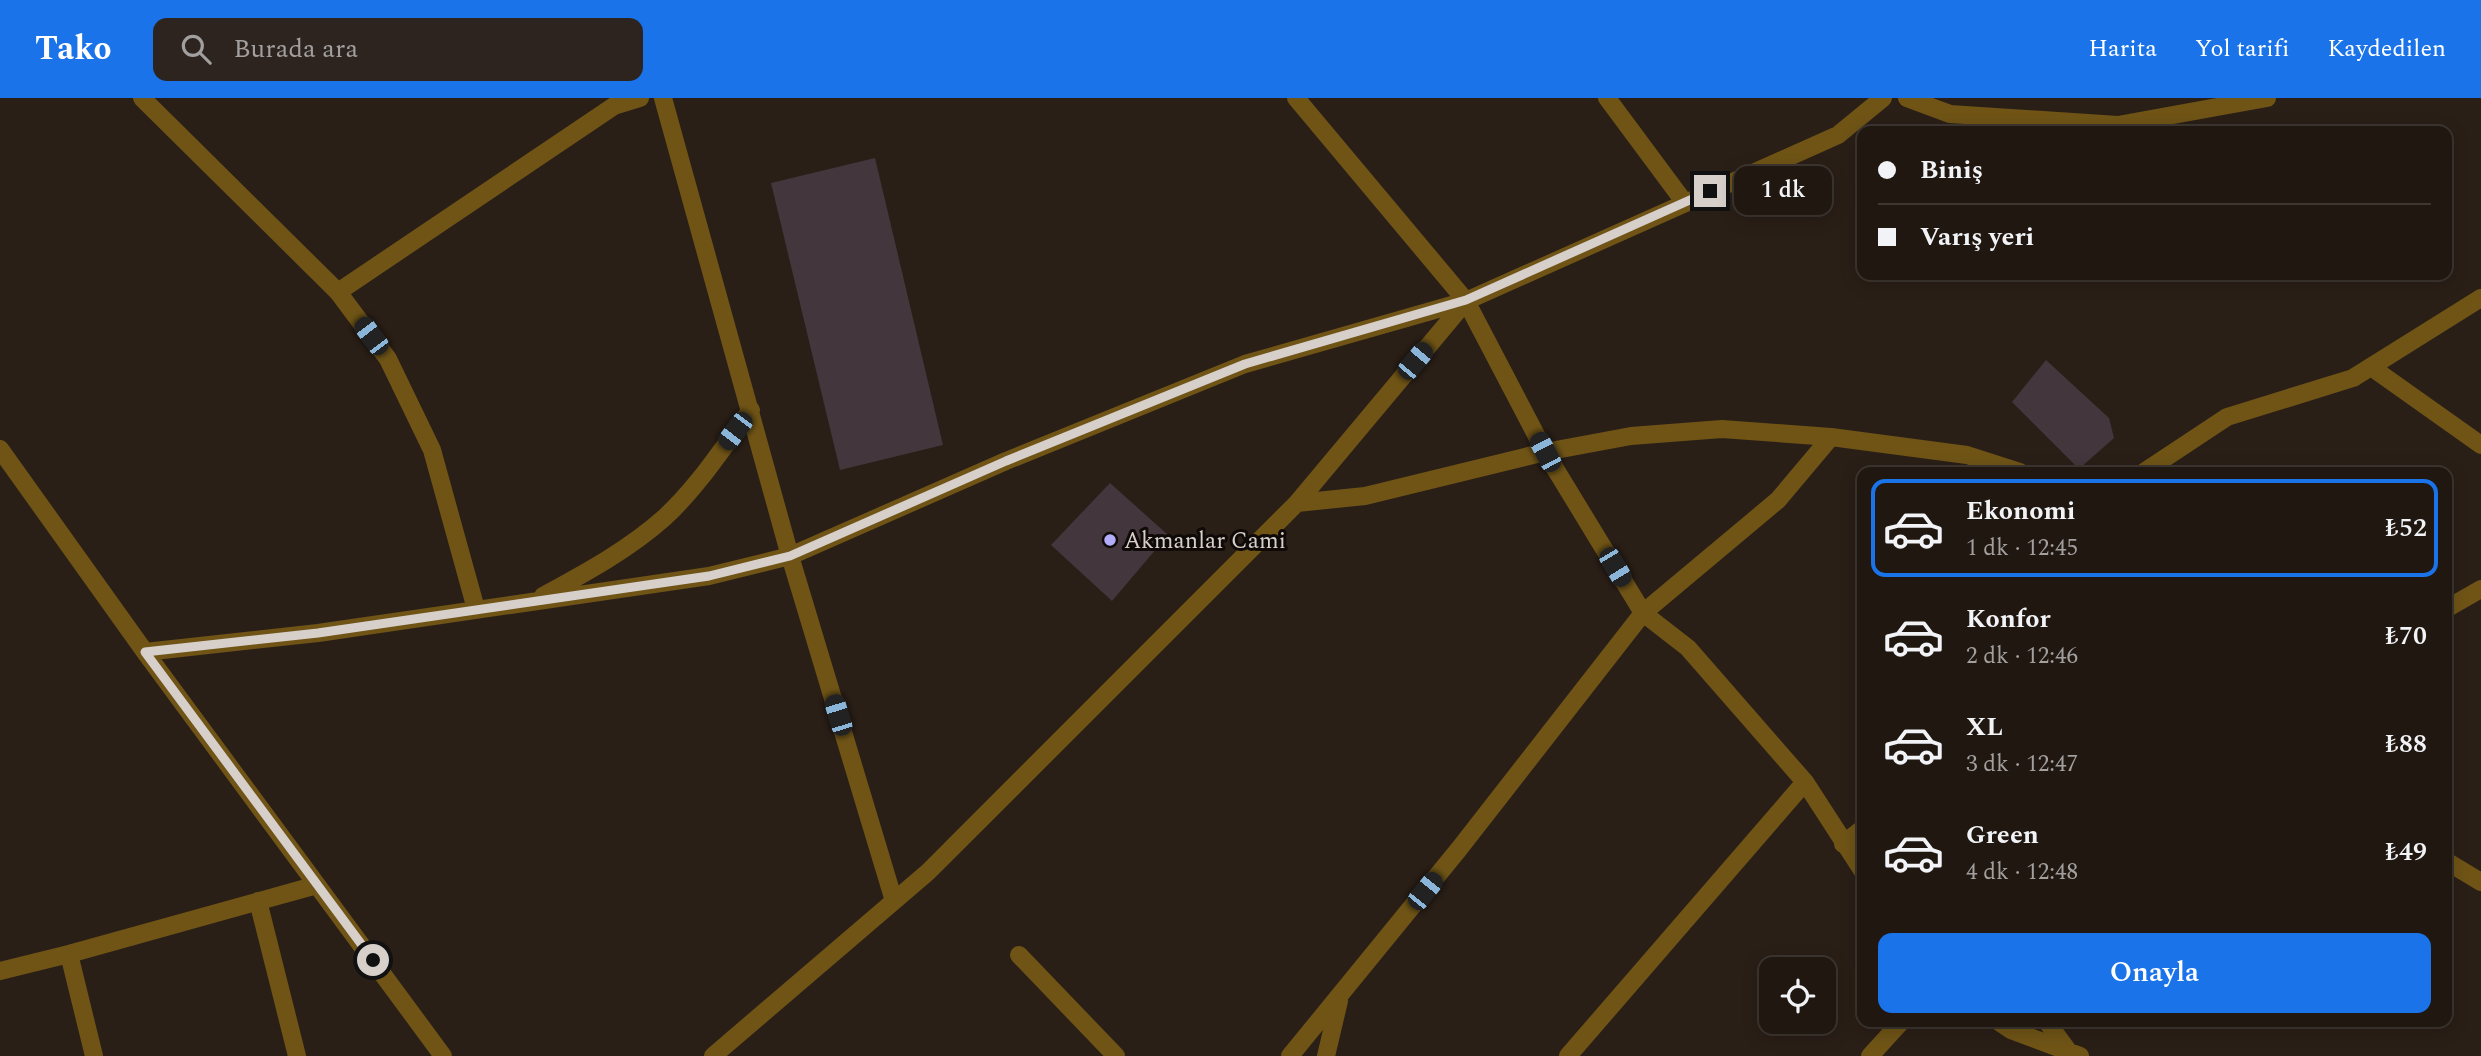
<!DOCTYPE html>
<html lang="tr">
<head>
<meta charset="utf-8">
<style>
	body { margin:0; font-family:Spectral,serif; background:#2d241f; color:#f1f3f6; height:100vh; display:flex; flex-direction:column; font-size:26px; white-space:nowrap }
	* { box-sizing:border-box; margin:0 }
	p { font-size:23px; color:#a29f9f }
	.icon { flex:none; width:38px; height:38px; fill:none; stroke:currentColor; stroke-width:2; stroke-linecap:round; stroke-linejoin:round }
	.map { position:relative; flex:1; overflow:hidden }
	.details { position:absolute; left:1857px; top:369px; width:595px; height:560px; display:flex; flex-direction:column; background:#201711; border-radius:14px; box-shadow:0 4px 18px #0003,0 0 0 2px #3d3631 }
	.details>* { flex:none }
	.banner { position:absolute; left:1857px; top:28px; width:595px; height:154px; border-radius:14px; box-shadow:0 4px 18px #0003,0 0 0 2px #3d3631; display:grid; align-content:center; height:154px; padding:0 21px; background:#201711 }
	.tools { position:absolute; left:1759px; top:859px; display:grid; gap:14px }
	.tools a { display:grid; place-items:center; width:77px; height:77px; border-radius:14px; background:#201711; box-shadow:0 4px 18px #0003,0 0 0 2px #3d3631; font-size:35px }
	.end { position:absolute; width:32px; height:32px; margin:-16px; border:9px solid #d7cfca; background:#111; box-shadow:0 0 0 4px #111 }
	.from { border-radius:50% }
	.bubble { position:absolute; height:49px; border-radius:14px; background:#201711; box-shadow:0 4px 18px #0003,0 0 0 2px #3d3631; font-size:23px; font-weight:600; line-height:49px; text-align:center }
	.car { position:absolute; width:21px; height:42px; margin:-21px -10px; border-radius:9px; box-shadow:0 0 5px 2px #0007; background:linear-gradient(#222 24%,#8ab4d8 0 40%,#222 0 76%,#8ab4d8 0 86%,#222 0) }
	.banner b { display:flex; align-items:center; gap:24px; height:66px; font-size:26px }
	.banner b+b { border-top:2px solid #3d3631 }
	.banner i { width:18px; height:18px; background:#f1f3f6 }
	ul { padding:12px 0 0; list-style:none }
	li { display:flex; align-items:center; gap:21px; height:98px; margin:0 14px 10px; padding:0 7px; border:4px solid transparent; border-radius:14px }
	li div { flex:1 }
	li b { display:block; font-size:26px }
	li em { font-style:normal; font-weight:600 }
	li.active { border-color:#1a73e8 }
	li>.icon { width:63px; height:63px; stroke-width:1.5 }
	.button { display:flex; gap:14px; margin-top:auto; padding:14px 21px }
	.button a { flex:1; height:80px; border-radius:14px; background:#1a73e8; color:#fff; font-size:28px; font-weight:600; line-height:80px; text-align:center }
	header { display:flex; align-items:center; gap:42px; box-sizing:border-box; height:98px; padding:0 35px; background:#1a73e8; color:#fff }
	header strong { font-size:33px }
	nav { display:flex; gap:38px; margin-inline-start:auto; font-size:24px }
	.search { width:490px; height:63px; background:#2d241f; display:flex; align-items:center; gap:18px; box-sizing:border-box; padding:0 24px; border-radius:14px; color:#a29f9f; font-size:26px }
	.map>svg:first-child { display:block }
	.building { fill:#43363c }
	.lines { fill:none; stroke-linecap:round; stroke-linejoin:round }
	.lane { stroke:#6f5416; stroke-width:18 }
	.street { stroke:#6f5416; stroke-width:18 }
	.route { stroke:#d7cfca; stroke-width:9 }
	.poi-dot { fill:#b3adf9; stroke:#0f0a07; stroke-width:2.5 }
	.labels { text-anchor:middle; stroke-width:6; stroke-linejoin:round; paint-order:stroke }
	.poi-label { font-size:23px; fill:#d7cfca; stroke:#0f0a07; text-anchor:start }
</style>
</head>
<body>
<header>
<strong>Tako</strong>
<div class="search"><svg class="icon" aria-label="search" viewBox="0 0 24 24"><circle cx="10" cy="10" r="6"/><path d="M15 15l6 6"/></svg>Burada ara</div>
<nav><a>Harita</a><a>Yol tarifi</a><a>Kaydedilen</a></nav>
</header>
<div class="map">
<svg width="2481" height="958" viewBox="0 0 2481 958">
	<rect width="100%" height="100%" fill="#2a1f17"/>
	<!-- building -->
	<path class="building" d="M 875,60 L 943,347 L 840,372 L 771,85 Z
		M 2046,262 L 2109,320 L 2114,340 L 2079,371 L 2012,304 Z
		M 1110,385 L 1168,437 L 1112,503 L 1051,447 Z"/>
	<g class="lines">
		<!-- lane -->
		<path class="lane" d="M 1607,0 L 1685,105
			M 338,194 L 614,8 L 640,0"/>
		<!-- street -->
		<path class="street" d="M 142,0 L 338,194 L 388,261 L 432,352 L 476,511
			M 663,0 L 790,458 L 894,803
			M 1296,0 L 1466,203 L 1545,354 L 1643,515 L 1688,550 L 1805,684 L 1862,772
			M 1907,0 L 1950,16 L 2118,27 L 2267,0
			M 2371,269 L 2481,347
			M 0,351 L 145,554 L 443,958
			M 2144,374 L 2227,319 L 2353,280 L 2481,200
			M 1297,405 L 1365,398 L 1545,354 L 1631,338 L 1722,331 L 1831,339 L 1967,357 L 2020,374
			M 543,498 C 585,475 628,452 664,420 C 698,389 724,348 751,312
			M 2446,511 L 2481,491
			M 145,554 L 318,535 L 709,478 L 790,458 L 1006,363 L 1245,266 L 1466,203 L 1838,37 L 1883,0
			M 1843,746 L 1862,731
			M 2446,763 L 2481,784
			M 258,803 L 297,958
			M 69,856 L 317,787
			M 1019,857 L 1116,958
			M 0,873 L 69,856 L 94,958
			M 1999,924 L 2011,932 L 2080,958
			M 2047,924 L 2069,954
			M 713,958 L 928,774 L 1297,405 L 1466,203
			M 1290,958 L 1459,751 L 1643,515 L 1778,402 L 1831,339
			M 1326,958 L 1339,903
			M 1568,958 L 1805,684
			M 1870,958 L 1901,924"/>
	</g>
	<g class="lines">
		<!-- route -->
		<path class="route" d="M 373,862 L 145,554 L 318,535 L 709,478 L 790,458 L 1006,363 L 1245,266 L 1466,202 L 1710,93"/>
	</g>
	<!-- markers -->
	<circle class="poi-dot" cx="1110" cy="442" r="7"/>
	<g class="labels">
		<!-- poi labels -->
		<g class="poi-label">
			<text x="1124" y="450">Akmanlar Cami</text>
		</g>
	</g>
</svg>
<div class="tools">
<a><svg class="icon" aria-label="locate" viewBox="0 0 24 24"><circle cx="12" cy="12" r="6"/><path d="M12 2v4M12 18v4M2 12h4M18 12h4"/></svg></a>
</div>
<i class="end from" style="left:373px;top:862px"></i>
<i class="end" style="left:1710px;top:93px"></i>
<div class="bubble" style="left:1734px;top:68px;width:98px">1 dk</div>
<i class="car" style="left:371px;top:238px;rotate:323deg"></i>
<i class="car" style="left:1415px;top:263px;rotate:40deg"></i>
<i class="car" style="left:735px;top:333px;rotate:217deg"></i>
<i class="car" style="left:1545px;top:354px;rotate:332deg"></i>
<i class="car" style="left:1615px;top:469px;rotate:149deg"></i>
<i class="car" style="left:838px;top:617px;rotate:343deg"></i>
<i class="car" style="left:1425px;top:793px;rotate:39deg"></i>
<div class="banner">
<b><i class="from"></i>Biniş</b>
<b><i></i>Varış yeri</b>
</div>
<section class="details">
<ul>
<li class="active"><svg class="icon" aria-label="car" viewBox="0 0 24 24"><path d="M5 17H2v-5l4-1 3-4h7l3 4 3 1v5h-3M9 17h6M6 11h13"/><circle cx="7" cy="17" r="2"/><circle cx="17" cy="17" r="2"/></svg><div><b>Ekonomi</b><p>1 dk · 12:45</p></div><em>₺52</em></li>
<li><svg class="icon" aria-label="car" viewBox="0 0 24 24"><path d="M5 17H2v-5l4-1 3-4h7l3 4 3 1v5h-3M9 17h6M6 11h13"/><circle cx="7" cy="17" r="2"/><circle cx="17" cy="17" r="2"/></svg><div><b>Konfor</b><p>2 dk · 12:46</p></div><em>₺70</em></li>
<li><svg class="icon" aria-label="car" viewBox="0 0 24 24"><path d="M5 17H2v-5l4-1 3-4h7l3 4 3 1v5h-3M9 17h6M6 11h13"/><circle cx="7" cy="17" r="2"/><circle cx="17" cy="17" r="2"/></svg><div><b>XL</b><p>3 dk · 12:47</p></div><em>₺88</em></li>
<li><svg class="icon" aria-label="car" viewBox="0 0 24 24"><path d="M5 17H2v-5l4-1 3-4h7l3 4 3 1v5h-3M9 17h6M6 11h13"/><circle cx="7" cy="17" r="2"/><circle cx="17" cy="17" r="2"/></svg><div><b>Green</b><p>4 dk · 12:48</p></div><em>₺49</em></li>
</ul>
<div class="button"><a>Onayla</a></div>
</section>
</div>
</body>
</html>
